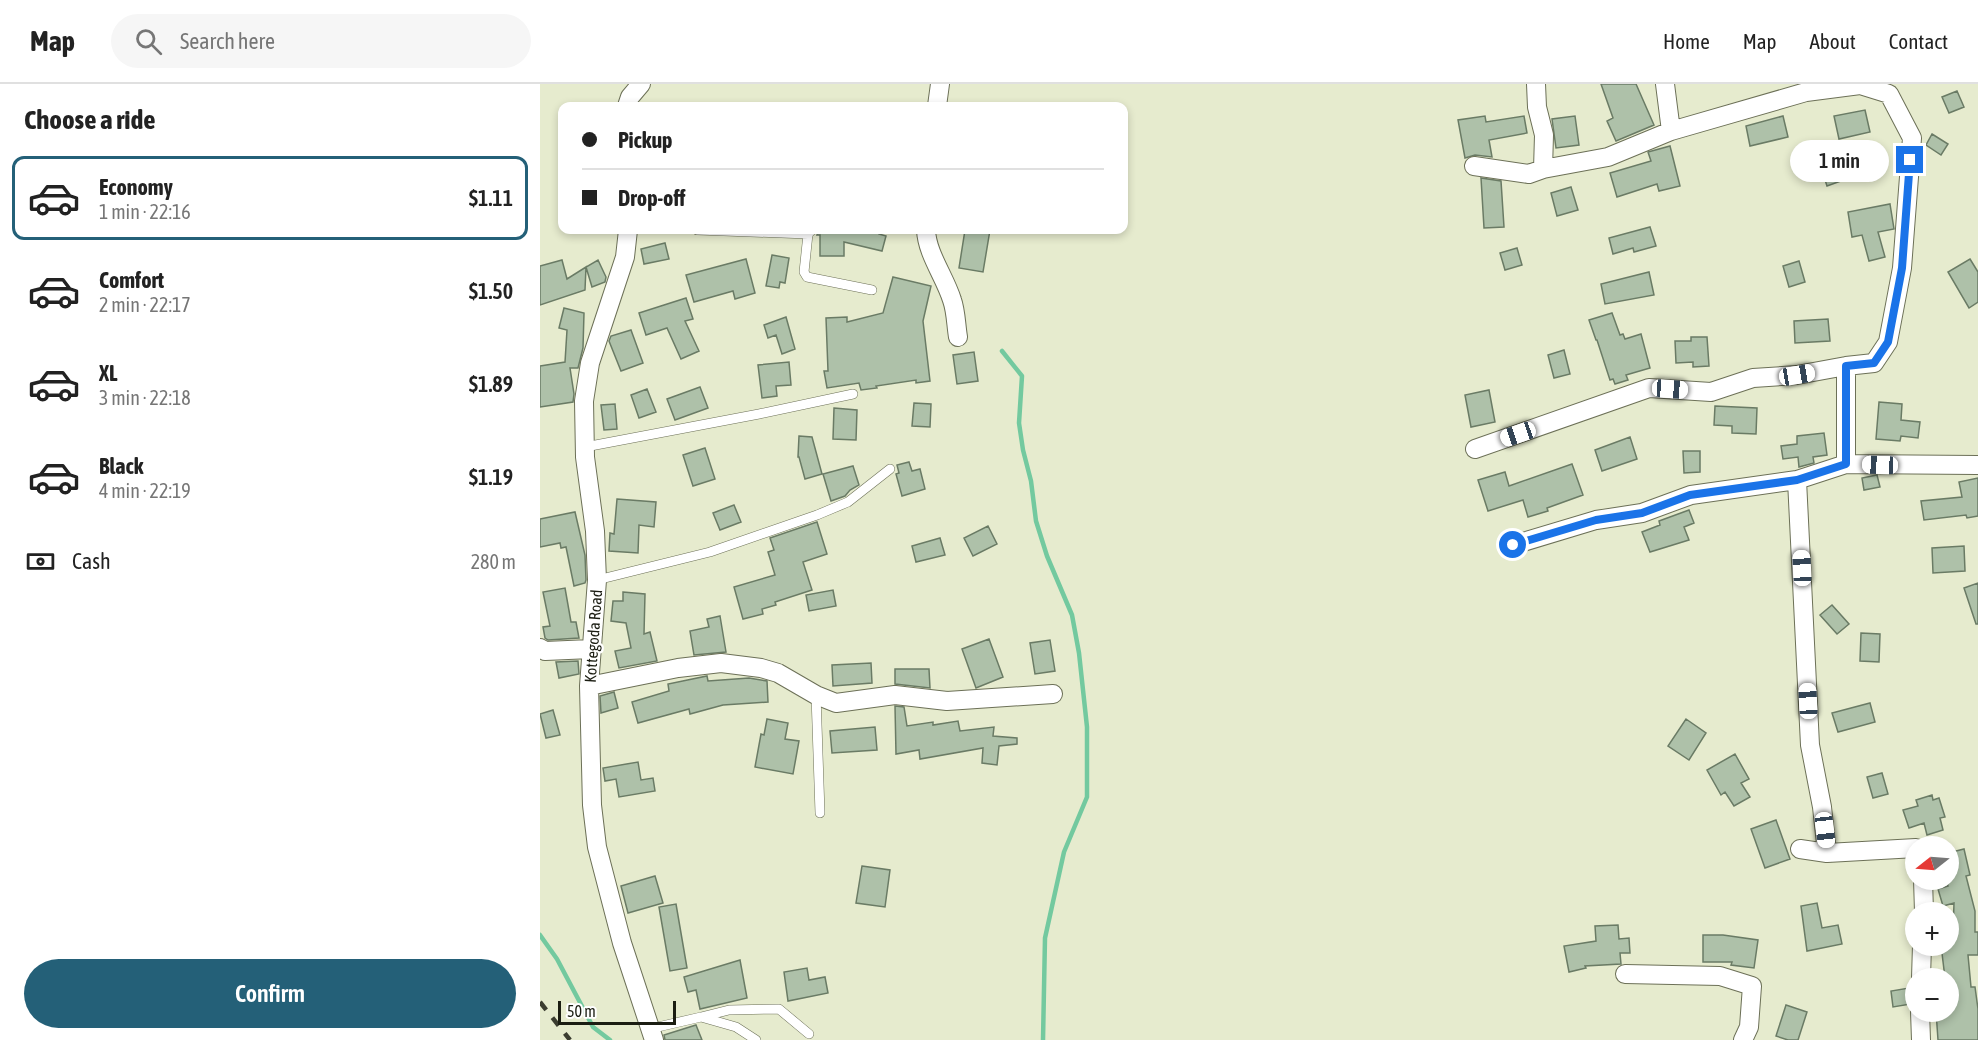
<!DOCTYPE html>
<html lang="en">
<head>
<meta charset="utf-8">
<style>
	body { margin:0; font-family:"Asap Condensed",sans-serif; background:#f6f6f6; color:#222; height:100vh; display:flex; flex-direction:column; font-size:22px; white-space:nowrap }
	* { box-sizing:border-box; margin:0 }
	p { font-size:20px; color:#767676 }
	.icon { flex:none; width:33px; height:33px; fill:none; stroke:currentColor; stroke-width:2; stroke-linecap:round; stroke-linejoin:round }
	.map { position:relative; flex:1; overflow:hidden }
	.side { display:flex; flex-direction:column; background:#fff; width:540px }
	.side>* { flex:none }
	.guide { position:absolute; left:18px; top:18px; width:570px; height:132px; border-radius:12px; box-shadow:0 3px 9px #0003; display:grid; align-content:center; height:132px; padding:0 24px; background:#fff }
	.needle { width:39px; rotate:253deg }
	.tools { position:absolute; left:1365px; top:752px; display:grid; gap:12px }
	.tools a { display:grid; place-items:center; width:54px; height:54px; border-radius:50%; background:#fff; box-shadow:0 3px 9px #0003; font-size:30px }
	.scale { position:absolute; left:18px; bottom:15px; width:118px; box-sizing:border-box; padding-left:6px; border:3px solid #1b1d12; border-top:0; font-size:16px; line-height:21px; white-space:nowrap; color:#1b1d12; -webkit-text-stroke:4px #fff; paint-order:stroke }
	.end { position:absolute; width:27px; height:27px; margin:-14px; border:8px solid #1a73e8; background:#fff; box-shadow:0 0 0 3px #fff }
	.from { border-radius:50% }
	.bubble { position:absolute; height:42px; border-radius:21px; background:#fff; box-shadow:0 3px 9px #0003; font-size:20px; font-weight:600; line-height:42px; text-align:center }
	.car { position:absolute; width:18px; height:36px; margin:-18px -9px; border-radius:8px; box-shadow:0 0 4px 2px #0007; background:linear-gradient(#fff 24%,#345 0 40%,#fff 0 76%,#345 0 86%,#fff 0) }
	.guide b { display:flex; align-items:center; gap:21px; height:57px; font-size:22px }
	.guide b+b { border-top:2px solid #e0e0e0 }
	.guide i { width:15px; height:15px; background:#222 }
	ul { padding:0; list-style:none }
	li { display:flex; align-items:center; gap:18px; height:84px; margin:0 12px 9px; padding:0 12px; border:3px solid transparent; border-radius:12px }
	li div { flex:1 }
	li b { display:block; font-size:22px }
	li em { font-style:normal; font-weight:600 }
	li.selected { border-color:#246078 }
	li>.icon { width:54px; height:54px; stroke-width:1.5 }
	h2 { padding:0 24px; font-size:27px; line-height:72px }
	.pay { display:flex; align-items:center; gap:15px; height:66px; padding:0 24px; font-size:22px }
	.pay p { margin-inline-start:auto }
	.button { display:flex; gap:12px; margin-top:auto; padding:12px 24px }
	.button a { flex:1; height:69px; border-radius:36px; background:#246078; color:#fff; font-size:24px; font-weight:600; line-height:69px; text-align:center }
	header { display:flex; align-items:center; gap:36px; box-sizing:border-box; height:84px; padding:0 30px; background:#fff; border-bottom:2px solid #e0e0e0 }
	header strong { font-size:28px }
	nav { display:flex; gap:33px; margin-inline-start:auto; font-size:21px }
	.search { width:420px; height:54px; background:#f6f6f6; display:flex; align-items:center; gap:15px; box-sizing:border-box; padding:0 21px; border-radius:33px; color:#767676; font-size:22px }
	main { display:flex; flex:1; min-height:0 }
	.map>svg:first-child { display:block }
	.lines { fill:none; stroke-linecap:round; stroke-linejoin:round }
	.stream { stroke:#73c99f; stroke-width:4.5 }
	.building { fill:#aec1a9; stroke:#6a7b65; stroke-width:1.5 }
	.lane-casing { stroke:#6c7057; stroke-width:10 }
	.street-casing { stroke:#6c7057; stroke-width:20 }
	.lane { stroke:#fff; stroke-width:9 }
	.street { stroke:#fff; stroke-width:18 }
	.rail { stroke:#3b3d30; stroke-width:4.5; stroke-dasharray:10 10; stroke-linecap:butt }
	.route { stroke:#1a73e8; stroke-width:8 }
	.labels { text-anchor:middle; stroke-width:4.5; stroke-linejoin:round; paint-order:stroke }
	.street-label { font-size:16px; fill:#1b1d12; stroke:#fff }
</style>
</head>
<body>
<header>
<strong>Map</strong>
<div class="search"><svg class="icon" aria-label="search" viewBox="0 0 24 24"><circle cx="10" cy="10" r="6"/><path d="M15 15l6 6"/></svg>Search here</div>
<nav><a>Home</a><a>Map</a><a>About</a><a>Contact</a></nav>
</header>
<main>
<section class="side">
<h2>Choose a ride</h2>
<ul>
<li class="selected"><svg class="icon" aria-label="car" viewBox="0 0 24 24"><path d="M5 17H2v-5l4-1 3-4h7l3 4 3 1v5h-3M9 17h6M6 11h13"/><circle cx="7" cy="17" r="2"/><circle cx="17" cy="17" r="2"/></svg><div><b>Economy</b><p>1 min · 22:16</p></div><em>$1.11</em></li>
<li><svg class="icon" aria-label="car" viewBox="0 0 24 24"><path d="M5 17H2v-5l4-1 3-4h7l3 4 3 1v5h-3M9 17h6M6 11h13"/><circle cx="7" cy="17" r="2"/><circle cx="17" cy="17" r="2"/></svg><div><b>Comfort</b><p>2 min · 22:17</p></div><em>$1.50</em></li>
<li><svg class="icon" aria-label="car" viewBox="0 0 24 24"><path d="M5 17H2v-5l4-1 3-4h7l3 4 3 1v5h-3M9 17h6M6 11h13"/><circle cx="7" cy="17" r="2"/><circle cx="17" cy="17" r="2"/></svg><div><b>XL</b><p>3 min · 22:18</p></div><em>$1.89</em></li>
<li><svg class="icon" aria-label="car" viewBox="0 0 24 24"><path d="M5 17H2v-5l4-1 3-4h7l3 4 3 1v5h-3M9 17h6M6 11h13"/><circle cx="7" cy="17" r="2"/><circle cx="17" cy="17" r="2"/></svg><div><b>Black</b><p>4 min · 22:19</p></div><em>$1.19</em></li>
</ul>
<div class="pay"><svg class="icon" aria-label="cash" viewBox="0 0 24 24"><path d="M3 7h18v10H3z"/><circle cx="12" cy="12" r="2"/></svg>Cash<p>280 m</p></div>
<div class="button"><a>Confirm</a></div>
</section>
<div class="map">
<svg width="1438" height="956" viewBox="0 0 1438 956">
	<rect width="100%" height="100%" fill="#e6ebce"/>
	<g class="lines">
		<!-- stream -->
		<path class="stream" d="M 462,267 L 482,292 L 479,339 L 483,366 L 491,397 L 496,437 L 507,472 L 532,531 L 539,569 L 547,643 L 547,713 L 524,768 L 505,854 L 503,956
			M 0,851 L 17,875 L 53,943 L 70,956"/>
	</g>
	<!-- building -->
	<path class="building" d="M 1061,0 L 1096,0 L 1114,41 L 1076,57 L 1067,37 L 1073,34 Z
		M 1417,7 L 1424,23 L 1409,29 L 1402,13 Z
		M 1325,26 L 1330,48 L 1299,55 L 1294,32 Z
		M 945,32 L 946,38 L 984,32 L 987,49 L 949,56 L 952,73 L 935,71 L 925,74 L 918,36 Z
		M 1035,32 L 1039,61 L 1016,64 L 1012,35 Z
		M 1243,32 L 1248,53 L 1210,62 L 1206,42 Z
		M 1392,50 L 1408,60 L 1401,71 L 1386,61 Z
		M 1130,62 L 1140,102 L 1119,107 L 1117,100 L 1077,113 L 1070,89 L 1111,77 L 1108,68 Z
		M 1302,73 L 1309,94 L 1287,102 L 1280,80 Z
		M 941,94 L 961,97 L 964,143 L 944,144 Z
		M 1031,103 L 1038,126 L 1017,132 L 1011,109 Z
		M 1350,120 L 1354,145 L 1338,148 L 1345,173 L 1329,177 L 1322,151 L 1312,153 L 1308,128 Z
		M 1110,143 L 1116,162 L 1094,168 L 1093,164 L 1073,170 L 1069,154 Z
		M 279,146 L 340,146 L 339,150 L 346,152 L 342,167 L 304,158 L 304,172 L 280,172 L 280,151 L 277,151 Z
		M 425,146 L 450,146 L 443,188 L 419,184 Z
		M 125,159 L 129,175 L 104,180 L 101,165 Z
		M 977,164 L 982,181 L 965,186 L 960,169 Z
		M 232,171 L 249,174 L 245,199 L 240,198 L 239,204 L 226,202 Z
		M 206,175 L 215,209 L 195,215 L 193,207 L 154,218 L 146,191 Z
		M 1430,175 L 1438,188 L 1438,218 L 1429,224 L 1408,188 Z
		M 22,176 L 27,195 L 46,183 L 45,206 L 0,221 L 0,182 Z
		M 58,176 L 66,193 L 65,198 L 52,203 L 46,183 Z
		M 1259,177 L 1265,198 L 1249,203 L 1243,182 Z
		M 1109,188 L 1114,211 L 1065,220 L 1061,200 Z
		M 353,193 L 391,202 L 383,237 L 390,297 L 376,299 L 376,296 L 336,302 L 337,304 L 321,306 L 319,299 L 287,304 L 284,287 L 288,287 L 286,234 L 307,233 L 307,238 L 343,229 Z
		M 146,214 L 153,235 L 145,237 L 159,267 L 141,275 L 127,244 L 106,251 L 99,229 Z
		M 24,224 L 44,229 L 43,264 L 38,284 L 30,284 L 34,310 L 33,318 L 0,323 L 0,282 L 25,278 L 27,246 L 19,244 Z
		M 1072,229 L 1080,251 L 1083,250 L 1085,255 L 1101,250 L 1110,284 L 1086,291 L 1088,296 L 1075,300 L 1073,295 L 1070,296 L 1057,256 L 1056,256 L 1049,236 Z
		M 246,233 L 255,265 L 242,270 L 236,251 L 228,254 L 224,241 Z
		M 1288,235 L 1290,257 L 1255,259 L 1254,237 Z
		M 91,246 L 103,279 L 81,287 L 69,257 L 71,252 Z
		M 1151,253 L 1167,253 L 1169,282 L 1153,283 L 1153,278 L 1136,279 L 1135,257 L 1151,257 Z
		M 1024,266 L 1030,290 L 1014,294 L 1008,271 Z
		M 434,268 L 438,297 L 417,300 L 413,271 Z
		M 249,278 L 251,301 L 236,302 L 237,312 L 222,314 L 218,281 Z
		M 160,303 L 168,324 L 135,336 L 127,315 Z
		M 107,305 L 116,328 L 99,334 L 91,311 Z
		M 949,306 L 955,338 L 931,343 L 925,311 Z
		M 1339,318 L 1362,320 L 1361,336 L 1380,338 L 1378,354 L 1361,352 L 1360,357 L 1336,355 Z
		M 374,319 L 391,320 L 390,343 L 372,342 Z
		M 75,320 L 77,345 L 64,346 L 61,321 Z
		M 1175,322 L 1217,324 L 1216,350 L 1192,349 L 1192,342 L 1174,341 Z
		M 294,324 L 317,326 L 316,356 L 293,355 Z
		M 1284,349 L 1287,371 L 1273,373 L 1274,379 L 1259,383 L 1258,373 L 1243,375 L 1241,362 L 1257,360 L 1257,352 Z
		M 259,352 L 272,353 L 282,390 L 265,395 L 259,373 L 258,373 Z
		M 1090,353 L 1097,375 L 1062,387 L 1055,366 Z
		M 165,364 L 175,395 L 153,402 L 143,371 Z
		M 1143,367 L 1160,367 L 1160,388 L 1144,389 Z
		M 369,378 L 372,387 L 380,385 L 385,405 L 362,412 L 356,390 L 359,389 L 357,381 Z
		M 1032,380 L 1043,411 L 1007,424 L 1008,427 L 988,433 L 983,416 L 948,427 L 938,396 L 965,388 L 969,402 Z
		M 313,382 L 319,401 L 310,406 L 305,412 L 291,417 L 283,390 Z
		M 1337,391 L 1340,403 L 1324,406 L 1322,394 Z
		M 1438,394 L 1438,432 L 1427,434 L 1426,431 L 1384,436 L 1381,417 L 1422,413 L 1419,398 Z
		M 77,415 L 116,418 L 114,443 L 99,441 L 98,469 L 69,467 L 70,449 L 74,450 Z
		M 194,421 L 201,438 L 180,446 L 173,429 Z
		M 1149,426 L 1154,439 L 1144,443 L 1149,456 L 1110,468 L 1102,448 L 1120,441 L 1119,437 Z
		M 35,428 L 45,471 L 46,496 L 45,499 L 34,502 L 26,463 L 21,464 L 20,459 L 0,463 L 0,435 Z
		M 277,438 L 287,470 L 263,478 L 272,506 L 235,518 L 236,521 L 222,525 L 223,530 L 203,535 L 194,503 L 235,491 L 228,468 L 234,466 L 230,454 Z
		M 448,442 L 457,460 L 433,472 L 424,454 Z
		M 400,454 L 405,471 L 376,478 L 372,462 Z
		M 1424,462 L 1425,487 L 1393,489 L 1392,464 Z
		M 1438,499 L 1438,540 L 1436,540 L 1424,504 Z
		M 25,504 L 31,538 L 36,538 L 39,554 L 8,556 L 5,554 L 3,543 L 10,542 L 3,508 Z
		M 293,506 L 296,522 L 269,527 L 266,511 Z
		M 83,508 L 105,510 L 104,550 L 110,548 L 117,577 L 79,584 L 75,567 L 91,564 L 86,539 L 71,537 L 73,517 L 83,517 Z
		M 1292,521 L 1309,540 L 1297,550 L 1280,531 Z
		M 180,532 L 186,568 L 154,571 L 150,547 L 169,543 L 167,535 Z
		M 1321,549 L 1340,550 L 1339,578 L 1320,577 Z
		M 449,555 L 463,593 L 436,604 L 422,565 Z
		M 510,556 L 515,587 L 495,590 L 490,559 Z
		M 38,577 L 39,590 L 19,594 L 16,578 Z
		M 331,579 L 332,599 L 293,602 L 292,581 Z
		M 355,585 L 389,585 L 390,604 L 355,600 Z
		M 167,592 L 168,597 L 209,594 L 227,597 L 228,618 L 183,621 L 150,630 L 149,625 L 98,639 L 92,618 L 129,607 L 128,600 Z
		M 74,608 L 78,624 L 61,629 L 60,612 Z
		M 1330,619 L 1335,638 L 1298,648 L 1292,629 Z
		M 355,622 L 364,623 L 367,642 L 393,638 L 393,641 L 418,637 L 420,647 L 454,643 L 453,652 L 477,654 L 477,660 L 459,662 L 457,681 L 442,679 L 443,664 L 380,675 L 379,666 L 356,670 Z
		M 13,626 L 20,651 L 6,654 L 0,630 Z
		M 227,635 L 248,639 L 245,655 L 259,657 L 253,690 L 215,683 L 221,650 L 224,651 Z
		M 1146,635 L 1166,649 L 1149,676 L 1128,662 Z
		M 335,643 L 337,666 L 292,669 L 290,647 Z
		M 1195,670 L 1209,695 L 1201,699 L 1210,713 L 1194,722 L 1185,708 L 1181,711 L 1167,686 Z
		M 98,678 L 101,696 L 113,694 L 115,707 L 79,713 L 76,695 L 65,697 L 63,684 Z
		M 1342,689 L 1348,710 L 1333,714 L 1327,693 Z
		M 1392,711 L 1393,716 L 1399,714 L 1405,733 L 1400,734 L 1403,746 L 1387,751 L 1384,739 L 1369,744 L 1363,726 L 1378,722 L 1376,716 Z
		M 1236,736 L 1250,775 L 1225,784 L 1211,745 Z
		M 1424,765 L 1430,791 L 1426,792 L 1435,827 L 1435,848 L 1438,848 L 1438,871 L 1428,871 L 1431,903 L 1435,903 L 1438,925 L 1438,956 L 1398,956 L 1396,927 L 1408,927 L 1408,894 L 1405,894 L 1401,861 L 1408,861 L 1408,848 L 1413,848 L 1414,819 L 1403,822 L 1398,805 L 1408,802 L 1406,795 L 1408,795 L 1408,769 Z
		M 322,782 L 350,786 L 345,823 L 316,819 Z
		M 115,792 L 123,819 L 88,829 L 81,802 Z
		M 1277,819 L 1282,844 L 1298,841 L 1302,860 L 1267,867 L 1261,822 Z
		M 136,820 L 147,884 L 130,887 L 119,823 Z
		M 1078,841 L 1079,855 L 1089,854 L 1090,869 L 1080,869 L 1081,880 L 1045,882 L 1046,884 L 1029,888 L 1024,862 L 1056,857 L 1055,842 Z
		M 1163,851 L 1183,851 L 1218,856 L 1214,884 L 1191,881 L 1192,878 L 1163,878 Z
		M 200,876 L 207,914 L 160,925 L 156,906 L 148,908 L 144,893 Z
		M 267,884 L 269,896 L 285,893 L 288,909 L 248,917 L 244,888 Z
		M 1369,904 L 1371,920 L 1353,923 L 1351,907 Z
		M 1246,921 L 1267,928 L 1258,956 L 1248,956 L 1236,952 Z
		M 156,941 L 162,956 L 125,956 L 124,951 Z"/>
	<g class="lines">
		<defs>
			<path id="lane" d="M 157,146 L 268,150 L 272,146
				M 268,150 L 264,188 L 267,193 L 332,206
				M 45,363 L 219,330 L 313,310
				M 57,496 L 170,468 L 277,431 L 308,418 L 350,385
				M 276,611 L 280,729
				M 161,933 L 189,926 L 239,925 L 269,950
				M 109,945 L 161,933 L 196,943 L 216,956"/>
			<path id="street" d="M 996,0 L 997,23 L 1004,51 L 1003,85
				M 1125,0 L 1131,47
				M 87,22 L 90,13 L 101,0
				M 397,22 L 400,0
				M 934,82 L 989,90 L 1003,85 L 1068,73 L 1131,47 L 1266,8 L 1320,1 L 1349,10 L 1372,54 L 1362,184 L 1348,258 L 1334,279 L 1306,282 L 1306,380 L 1257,396 L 1270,661 L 1282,723 L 1287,769
				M 88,146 L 85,173 L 50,279 L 44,317 L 45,373 L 55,447 L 57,496 L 49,602 L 52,721 L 57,763 L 82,859 L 114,956
				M 386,146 C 387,170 405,193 412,216 C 416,227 416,241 418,253
				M 935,365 L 1109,304 L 1171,308 L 1213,294 L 1257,291 L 1306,282
				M 1306,380 L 1438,381
				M 973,461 L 1056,436 L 1102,429 L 1151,411 L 1257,396
				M 0,564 L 5,567 L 51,565
				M 49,602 L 138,584 L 181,579 L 221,584 L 238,589 L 276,611 L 296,619 L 355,611 L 407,617 L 513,610
				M 1260,765 L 1287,769 L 1376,764
				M 1383,795 L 1384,828
				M 1085,890 L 1180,892 L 1212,902 L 1209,943 L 1203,956
				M 1381,894 L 1382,861
				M 1380,927 L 1381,956"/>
		</defs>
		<!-- lane casing -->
		<use href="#lane" class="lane-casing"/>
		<!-- street casing -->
		<use href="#street" class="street-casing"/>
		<!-- lane -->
		<use href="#lane" class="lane"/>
		<!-- street -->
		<use href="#street" class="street"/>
		<!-- rail -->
		<path class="rail" d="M 0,918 L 30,956"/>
	</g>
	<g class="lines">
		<!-- route -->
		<path class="route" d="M 973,461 L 1056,436 L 1102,429 L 1150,411 L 1257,396 L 1306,380 L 1306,282 L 1334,279 L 1348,258 L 1362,184 L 1370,76"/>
	</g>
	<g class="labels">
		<!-- street labels -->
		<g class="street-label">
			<text transform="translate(53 552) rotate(-86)" y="6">Kottegoda Road</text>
		</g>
	</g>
</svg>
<div class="tools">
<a><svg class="needle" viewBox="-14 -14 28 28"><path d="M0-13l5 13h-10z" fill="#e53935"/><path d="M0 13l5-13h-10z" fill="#767676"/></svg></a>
<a>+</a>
<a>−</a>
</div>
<div class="scale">50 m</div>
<i class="end from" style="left:973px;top:461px"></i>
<i class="end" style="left:1370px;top:76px"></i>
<div class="bubble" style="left:1250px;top:56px;width:99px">1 min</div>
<i class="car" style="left:1257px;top:291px;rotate:80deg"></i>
<i class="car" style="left:1130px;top:305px;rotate:94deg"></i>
<i class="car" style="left:978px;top:350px;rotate:251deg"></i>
<i class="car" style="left:1340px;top:381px;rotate:272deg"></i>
<i class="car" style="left:1262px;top:484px;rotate:357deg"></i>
<i class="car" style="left:1268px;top:617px;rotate:357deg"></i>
<i class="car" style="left:1285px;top:746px;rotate:173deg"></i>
<div class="guide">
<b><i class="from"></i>Pickup</b>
<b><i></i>Drop-off</b>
</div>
</div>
</main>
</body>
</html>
